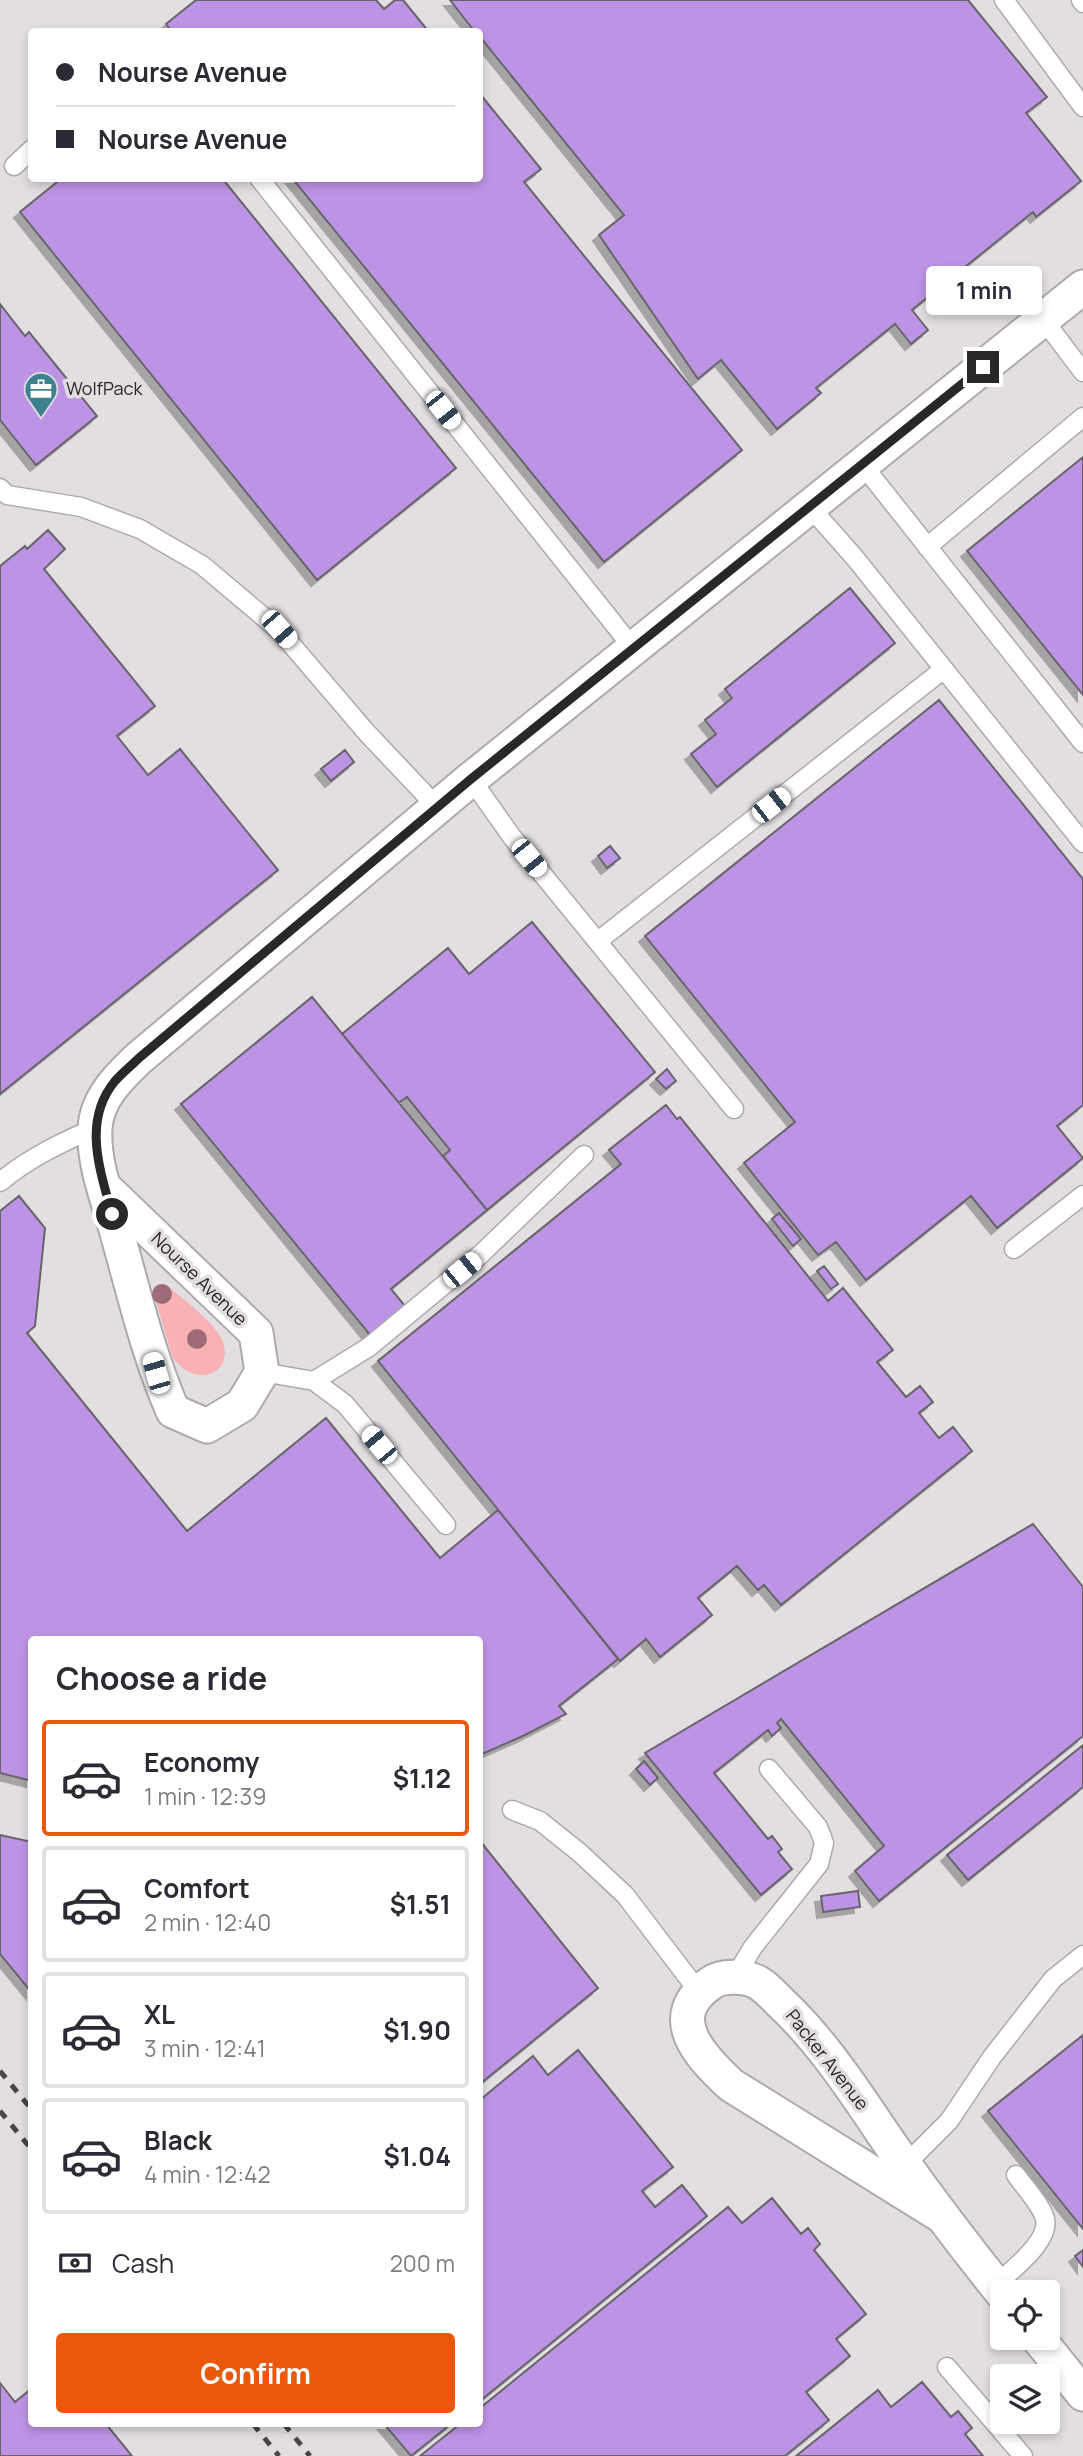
<!DOCTYPE html>
<html lang="en">
<head>
<meta charset="utf-8">
<style>
	body { margin:0; font-family:Manrope,sans-serif; background:#f7f7f7; color:#2b2b33; height:100vh; display:flex; flex-direction:column; font-size:26px; white-space:nowrap }
	* { box-sizing:border-box; margin:0 }
	p { font-size:23px; color:#7c7c81 }
	.icon { flex:none; width:38px; height:38px; fill:none; stroke:currentColor; stroke-width:2; stroke-linecap:round; stroke-linejoin:round }
	.map { position:relative; flex:1; overflow:hidden }
	.panel { position:absolute; left:28px; top:1636px; width:455px; height:791px; display:flex; flex-direction:column; background:#fff; border-radius:7px; box-shadow:0 4px 10px #0003 }
	.panel>* { flex:none }
	.banner { position:absolute; left:28px; top:28px; width:455px; height:154px; border-radius:7px; box-shadow:0 4px 10px #0003; display:grid; align-content:center; height:154px; padding:0 28px; background:#fff }
	.fabs { position:absolute; left:990px; top:2280px; display:grid; gap:14px }
	.fabs a { display:grid; place-items:center; width:70px; height:70px; border-radius:7px; background:#fff; box-shadow:0 4px 10px #0003; font-size:35px }
	.end { position:absolute; width:32px; height:32px; margin:-16px; border:9px solid #292829; background:#fff; box-shadow:0 0 0 4px #fff }
	.from { border-radius:50% }
	.bubble { position:absolute; height:49px; border-radius:7px; background:#fff; box-shadow:0 4px 10px #0003; font-size:23px; font-weight:700; line-height:49px; text-align:center }
	.car { position:absolute; width:21px; height:42px; margin:-21px -10px; border-radius:9px; box-shadow:0 0 5px 2px #0007; background:linear-gradient(#fff 24%,#345 0 40%,#fff 0 76%,#345 0 86%,#fff 0) }
	.banner b { display:flex; align-items:center; gap:24px; height:66px; font-size:26px }
	.banner b+b { border-top:2px solid #e1e1e2 }
	.banner i { width:18px; height:18px; background:#2b2b33 }
	ul { padding:0; list-style:none }
	li { display:flex; align-items:center; gap:21px; height:116px; margin:0 14px 10px; padding:0 14px; border:4px solid #e1e1e2; border-radius:7px }
	li div { flex:1 }
	li b { display:block; font-size:26px }
	li em { font-style:normal; font-weight:700 }
	li.active { border-color:#ea580c }
	li>.icon { width:63px; height:63px; stroke-width:1.5 }
	h2 { padding:0 28px; font-size:32px; line-height:84px }
	.pay { display:flex; align-items:center; gap:18px; height:77px; padding:0 28px; font-size:26px }
	.pay p { margin-inline-start:auto }
	.cta { display:flex; gap:14px; margin-top:auto; padding:14px 28px }
	.cta a { flex:1; height:80px; border-radius:7px; background:#ea580c; color:#fff; font-size:28px; font-weight:700; line-height:80px; text-align:center }
	.map>svg:first-child { display:block }
	.green { fill:#fab1b3 }
	.building { fill:#bd94e5; stroke:#666568; stroke-width:2; filter:url(#shadow) }
	.lines { fill:none; stroke-linecap:round; stroke-linejoin:round }
	.lane-casing { stroke:#ada9ac; stroke-width:21 }
	.street-casing { stroke:#ada9ac; stroke-width:37 }
	.lane { stroke:#fff; stroke-width:18 }
	.street { stroke:#fff; stroke-width:33 }
	.rail { stroke:#474647; stroke-width:5; stroke-dasharray:9 9; stroke-linecap:butt }
	.tree { fill:#9e6c76 }
	.route { stroke:#292829; stroke-width:9 }
	.labels { text-anchor:middle; stroke-width:7; stroke-linejoin:round; paint-order:stroke }
	.poi-label { font-size:18px; fill:#292829; stroke:#e2dee2; text-anchor:start }
	.street-label { font-size:18px; fill:#292829; stroke:#e2dee2 }
</style>
</head>
<body>
<div class="map">
<svg width="1083" height="2456" viewBox="0 0 1083 2456">
	<defs>
		<filter id="shadow"><feDropShadow dx="-6" dy="6" stdDeviation="0" flood-color="#0004"/></filter>
	</defs>
	<rect width="100%" height="100%" fill="#e2dee2"/>
	<!-- green -->
	<path class="green" d="M 164,1284 C 180,1295 217,1325 223,1342 C 234,1376 192,1389 172,1356 L 154,1294 L 157,1286 Z"/>
	<!-- building -->
	<path class="building" d="M 196,0 L 376,0 L 384,9 L 395,0 L 403,0 L 429,32 L 172,32 L 166,24 Z
		M 450,0 L 968,0 L 1047,97 L 1026,113 L 1081,181 L 1036,217 L 1033,212 L 912,310 L 928,330 L 911,344 L 895,324 L 816,388 L 821,393 L 777,429 L 721,360 L 698,379 L 599,235 L 624,215 L 480,37 L 480,32 L 475,32 Z
		M 480,94 L 541,169 L 524,182 L 742,450 L 604,562 L 292,178 L 480,178 Z
		M 62,178 L 222,178 L 456,468 L 317,580 L 20,212 Z
		M 0,304 L 25,336 L 29,332 L 97,416 L 36,465 L 0,420 Z
		M 1083,457 L 1083,695 L 967,551 Z
		M 48,530 L 65,549 L 44,569 L 155,706 L 117,736 L 148,775 L 180,749 L 278,870 L 0,1094 L 0,566 L 25,546 L 27,549 Z
		M 850,588 L 895,643 L 717,787 L 691,754 L 716,734 L 705,720 L 732,698 L 725,689 Z
		M 939,700 L 1083,879 L 1083,1105 L 1057,1126 L 1083,1158 L 997,1228 L 971,1196 L 866,1280 L 836,1242 L 818,1255 L 744,1163 L 795,1122 L 645,936 Z
		M 345,750 L 354,762 L 331,781 L 321,769 Z
		M 610,846 L 620,858 L 607,868 L 598,856 Z
		M 532,922 L 655,1072 L 487,1210 L 443,1156 L 450,1150 L 407,1097 L 399,1103 L 342,1034 L 448,948 L 469,974 Z
		M 312,997 L 487,1210 L 391,1289 L 405,1306 L 370,1335 L 181,1104 Z
		M 667,1069 L 676,1081 L 666,1089 L 656,1079 Z
		M 666,1105 L 677,1119 L 680,1117 L 828,1301 L 843,1288 L 893,1350 L 877,1362 L 906,1397 L 920,1386 L 933,1402 L 919,1413 L 939,1438 L 953,1427 L 972,1451 L 781,1605 L 764,1585 L 758,1590 L 737,1566 L 698,1598 L 712,1615 L 660,1657 L 646,1639 L 620,1661 L 378,1361 L 621,1164 L 609,1150 Z
		M 19,1196 L 45,1228 L 35,1326 L 27,1333 L 187,1531 L 326,1418 L 440,1558 L 498,1510 L 618,1659 L 559,1706 L 566,1714 L 525,1735 L 480,1755 L 480,1640 L 32,1640 L 32,1781 L 0,1773 L 0,1211 Z
		M 779,1213 L 801,1239 L 793,1246 L 772,1219 Z
		M 824,1266 L 838,1284 L 831,1289 L 817,1271 Z
		M 1033,1524 L 1083,1587 L 1083,1736 L 879,1901 L 855,1871 L 884,1846 L 781,1719 L 777,1723 L 781,1728 L 772,1736 L 768,1730 L 714,1773 L 768,1839 L 772,1836 L 782,1849 L 778,1852 L 792,1869 L 761,1895 L 645,1753 Z
		M 1083,1745 L 1083,1787 L 968,1880 L 947,1855 Z
		M 644,1761 L 658,1778 L 650,1785 L 636,1769 Z
		M 0,1835 L 32,1842 L 32,1993 L 0,1954 Z
		M 480,1841 L 598,1988 L 480,2084 Z
		M 858,1891 L 860,1907 L 823,1912 L 821,1896 Z
		M 1083,2035 L 1083,2229 L 988,2111 Z
		M 578,2050 L 673,2167 L 642,2191 L 655,2207 L 682,2185 L 707,2216 L 480,2401 L 480,2100 L 533,2056 L 548,2075 Z
		M 772,2198 L 801,2234 L 808,2228 L 820,2244 L 814,2250 L 866,2314 L 836,2339 L 850,2356 L 806,2392 L 829,2420 L 785,2456 L 420,2456 L 460,2424 L 480,2424 L 480,2408 L 728,2207 L 742,2223 Z
		M 1083,2250 L 1083,2267 L 1075,2256 Z
		M 922,2382 L 951,2417 L 958,2411 L 972,2428 L 965,2434 L 983,2456 L 796,2456 L 878,2390 L 891,2407 Z
		M 0,2383 L 15,2402 L 32,2388 L 32,2424 L 106,2424 L 132,2456 L 0,2456 Z
		M 384,2424 L 451,2424 L 411,2456 Z"/>
	<g class="lines">
		<defs>
			<path id="lane" d="M 1004,0 L 1083,107
				M 1081,0 L 1083,3
				M 14,166 L 32,149
				M 259,178 L 633,648
				M 1043,319 L 1083,372
				M 862,464 L 1083,743
				M 0,488 L 7,495 L 81,507 L 140,529 L 202,565 L 279,630 L 367,733 L 437,807
				M 810,507 L 855,558 L 1083,843
				M 927,547 L 1083,417
				M 471,779 L 512,837 L 734,1109
				M 598,941 L 944,669
				M 0,1182 C 29,1158 60,1143 95,1128
				M 1014,1249 L 1083,1195
				M 262,1372 L 314,1381 L 345,1404 L 446,1525
				M 314,1381 L 369,1347 L 481,1254 L 584,1155
				M 512,1810 L 540,1821 L 580,1853 L 625,1895 L 699,1992
				M 735,1977 L 753,1947 L 819,1864 L 824,1843 L 818,1827 L 769,1769
				M 905,2165 L 949,2121 L 992,2057 L 1053,1979 L 1083,1955
				M 996,2285 C 1011,2270 1054,2239 1044,2216 C 1039,2202 1025,2188 1016,2175
				M 947,2367 L 1023,2456"/>
			<path id="street" d="M 105,1188 L 256,1333 L 262,1372 L 242,1405 L 207,1426 L 173,1411 C 148,1354 134,1293 117,1233 C 108,1200 93,1163 95,1129 C 96,1099 119,1077 139,1058 L 471,779 L 1083,287
				M 940,2215 L 731,2085 C 700,2056 662,2017 711,1983 C 722,1975 745,1976 757,1982 C 766,1987 774,1996 781,2003 C 827,2046 861,2102 897,2154 C 931,2202 966,2248 1003,2294
				M 1038,2338 L 1083,2394"/>
		</defs>
		<!-- lane casing -->
		<use href="#lane" class="lane-casing"/>
		<!-- street casing -->
		<use href="#street" class="street-casing"/>
		<!-- lane -->
		<use href="#lane" class="lane"/>
		<!-- street -->
		<use href="#street" class="street"/>
		<!-- rail -->
		<path class="rail" d="M 0,2071 L 32,2110
			M 0,2111 L 32,2150
			M 253,2424 L 279,2456
			M 284,2424 L 310,2456"/>
	</g>
	<!-- trees -->
	<g class="tree">
		<circle cx="162" cy="1294" r="10"/>
		<circle cx="197" cy="1339" r="10"/>
	</g>
	<g class="lines">
		<!-- route -->
		<path class="route" d="M 112,1214 C 100,1170 82,1121 115,1081 C 122,1073 131,1066 139,1058 L 471,779 L 983,367"/>
	</g>
	<!-- icons -->
	<defs>
		<symbol id="office-pin" viewBox="-11 -11 22 30"><path d="M0 17L-7.5 6A9.5 9.5 0 1 1 7.5 6Z" fill="#3d818f" stroke="#e2dee2"/><path d="M-6-3h4V-5.5h4V-3h4V5H-6ZM-1-4.5V-3h2v-1.5ZM-6 0V1H6V0Z" fill="#fff"/></symbol>
	</defs>
	<g fill-rule="evenodd">
		<use href="#office-pin" x="22" y="370" width="38" height="52"/>
	</g>
	<g class="labels">
		<!-- poi labels -->
		<g class="poi-label">
			<text x="66" y="395">WolfPack</text>
		</g>
		<!-- street labels -->
		<g class="street-label">
			<text transform="translate(199 1279) rotate(44)" y="6">Nourse Avenue</text>
			<text transform="translate(827 2060) rotate(52)" y="6">Packer Avenue</text>
		</g>
	</g>
</svg>
<div class="fabs">
<a><svg class="icon" aria-label="locate" viewBox="0 0 24 24"><circle cx="12" cy="12" r="6"/><path d="M12 2v4M12 18v4M2 12h4M18 12h4"/></svg></a>
<a><svg class="icon" aria-label="layers" viewBox="0 0 24 24"><path d="M12 4l9 5-9 5-9-5zM3 14l9 5 9-5"/></svg></a>
</div>
<i class="end from" style="left:112px;top:1214px"></i>
<i class="end" style="left:983px;top:367px"></i>
<div class="bubble" style="left:926px;top:266px;width:116px">1 min</div>
<i class="car" style="left:443px;top:410px;rotate:142deg"></i>
<i class="car" style="left:279px;top:629px;rotate:139deg"></i>
<i class="car" style="left:771px;top:805px;rotate:52deg"></i>
<i class="car" style="left:529px;top:858px;rotate:141deg"></i>
<i class="car" style="left:462px;top:1270px;rotate:51deg"></i>
<i class="car" style="left:156px;top:1373px;rotate:344deg"></i>
<i class="car" style="left:379px;top:1445px;rotate:320deg"></i>
<div class="banner">
<b><i class="from"></i>Nourse Avenue</b>
<b><i></i>Nourse Avenue</b>
</div>
<section class="panel">
<h2>Choose a ride</h2>
<ul>
<li class="active"><svg class="icon" aria-label="car" viewBox="0 0 24 24"><path d="M5 17H2v-5l4-1 3-4h7l3 4 3 1v5h-3M9 17h6M6 11h13"/><circle cx="7" cy="17" r="2"/><circle cx="17" cy="17" r="2"/></svg><div><b>Economy</b><p>1 min · 12:39</p></div><em>$1.12</em></li>
<li><svg class="icon" aria-label="car" viewBox="0 0 24 24"><path d="M5 17H2v-5l4-1 3-4h7l3 4 3 1v5h-3M9 17h6M6 11h13"/><circle cx="7" cy="17" r="2"/><circle cx="17" cy="17" r="2"/></svg><div><b>Comfort</b><p>2 min · 12:40</p></div><em>$1.51</em></li>
<li><svg class="icon" aria-label="car" viewBox="0 0 24 24"><path d="M5 17H2v-5l4-1 3-4h7l3 4 3 1v5h-3M9 17h6M6 11h13"/><circle cx="7" cy="17" r="2"/><circle cx="17" cy="17" r="2"/></svg><div><b>XL</b><p>3 min · 12:41</p></div><em>$1.90</em></li>
<li><svg class="icon" aria-label="car" viewBox="0 0 24 24"><path d="M5 17H2v-5l4-1 3-4h7l3 4 3 1v5h-3M9 17h6M6 11h13"/><circle cx="7" cy="17" r="2"/><circle cx="17" cy="17" r="2"/></svg><div><b>Black</b><p>4 min · 12:42</p></div><em>$1.04</em></li>
</ul>
<div class="pay"><svg class="icon" aria-label="cash" viewBox="0 0 24 24"><path d="M3 7h18v10H3z"/><circle cx="12" cy="12" r="2"/></svg>Cash<p>200 m</p></div>
<div class="cta"><a>Confirm</a></div>
</section>
</div>
</body>
</html>
